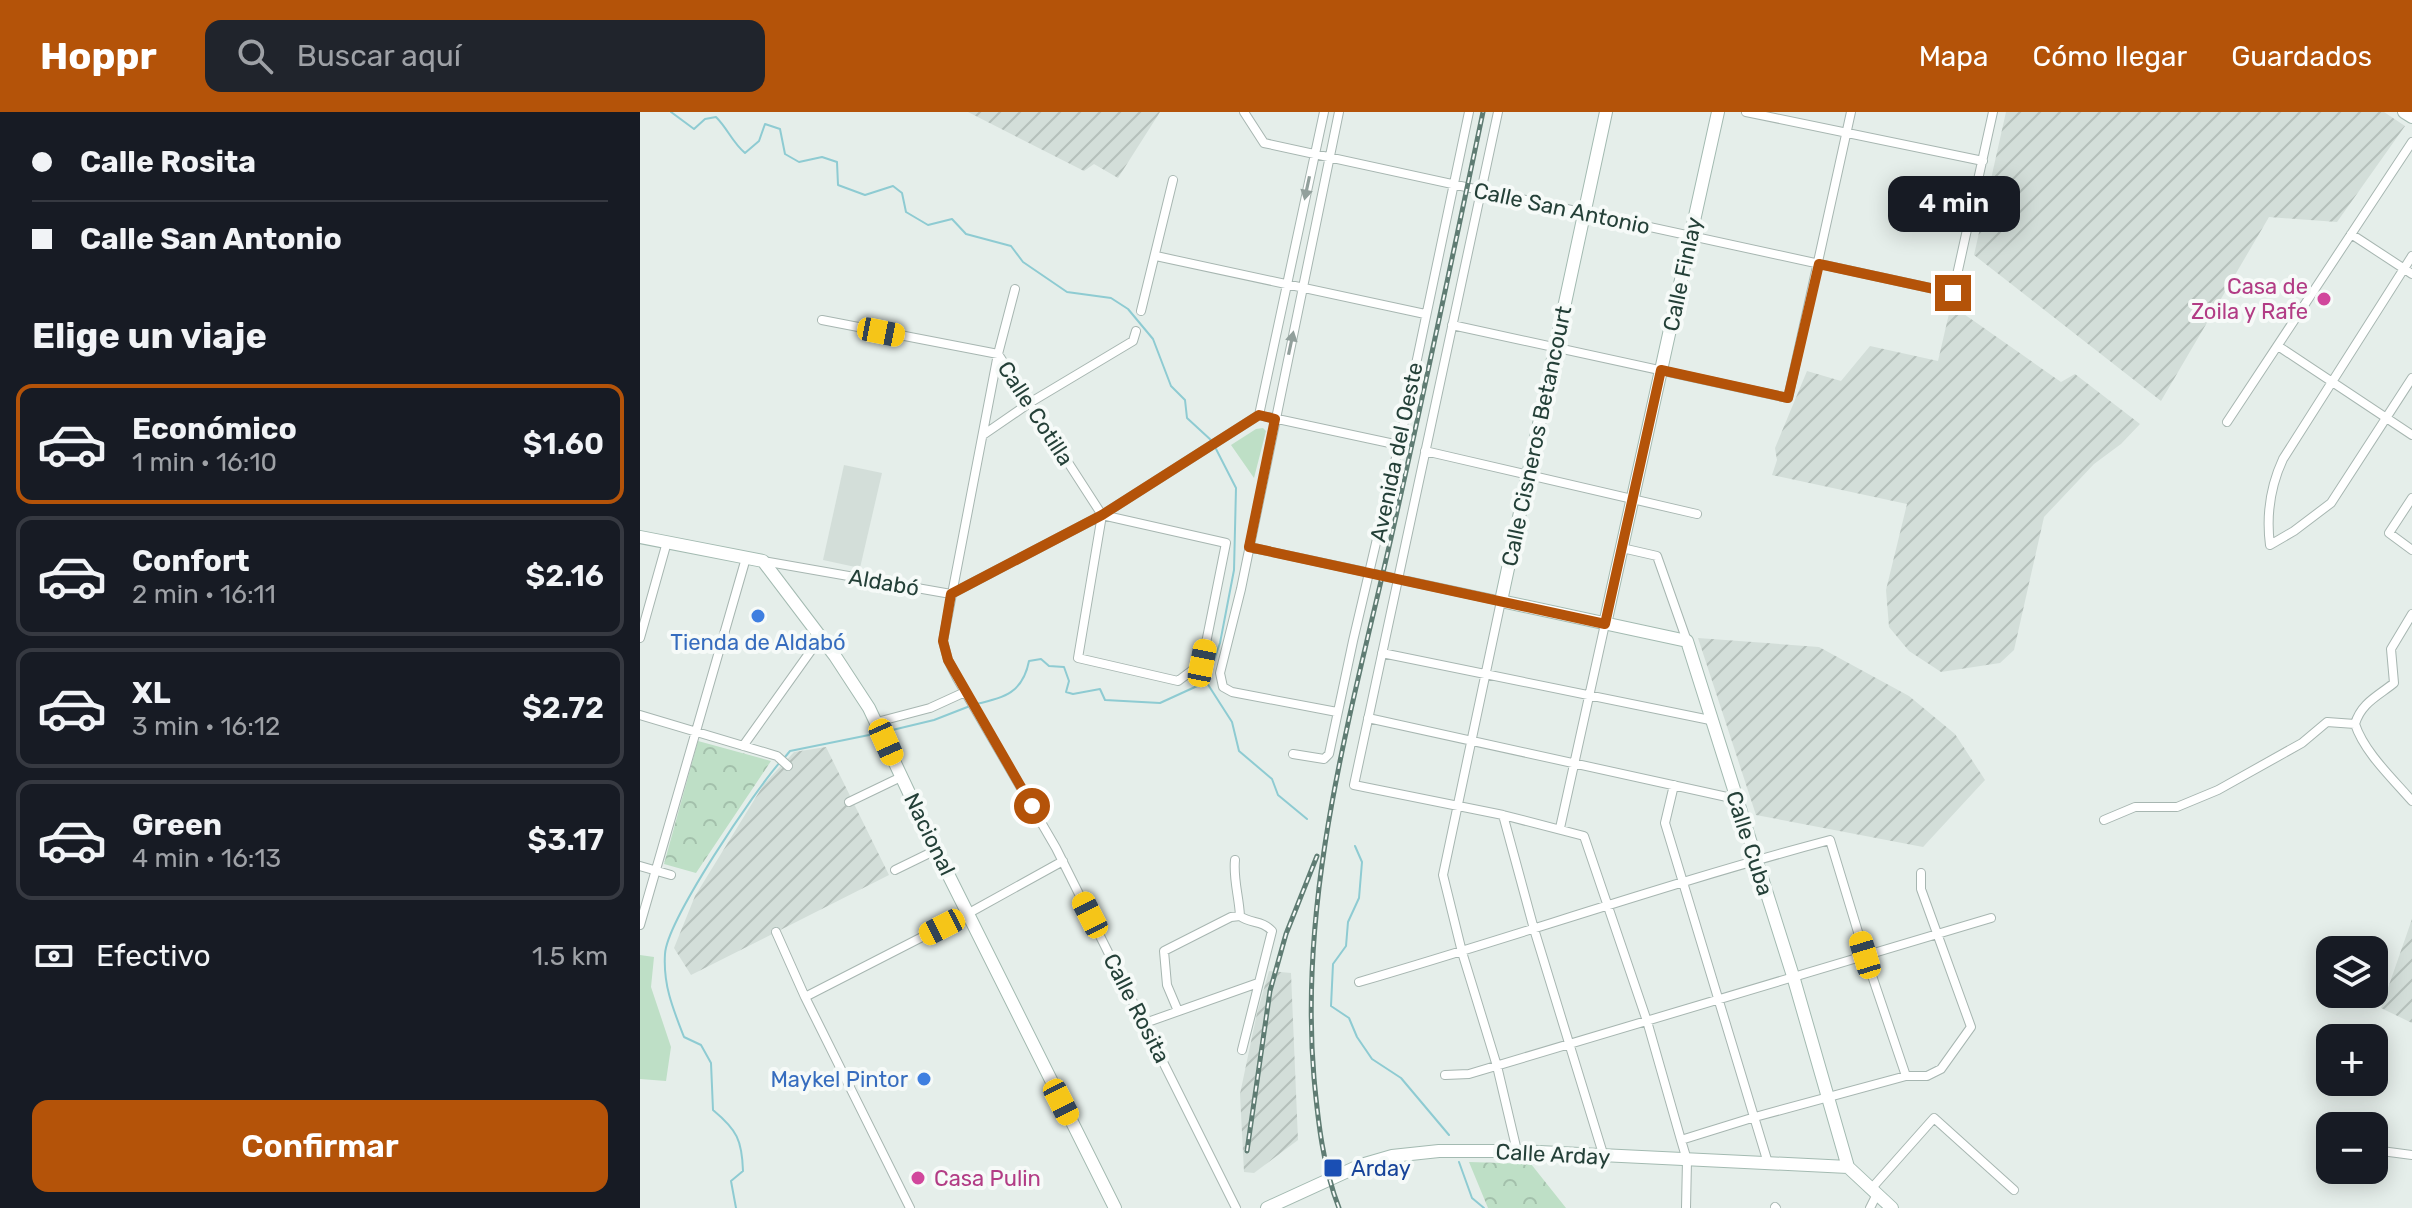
<!DOCTYPE html>
<html lang="es">
<head>
<meta charset="utf-8">
<style>
	body { margin:0; font-family:Rubik,sans-serif; background:#20242c; color:#f1f3f6; height:100vh; display:flex; flex-direction:column; font-size:30px; white-space:nowrap }
	* { box-sizing:border-box; margin:0 }
	p { font-size:26px; color:#9ea1a6 }
	.icon { flex:none; width:44px; height:44px; fill:none; stroke:currentColor; stroke-width:2; stroke-linecap:round; stroke-linejoin:round }
	.map { position:relative; flex:1; overflow:hidden }
	.side { display:flex; flex-direction:column; background:#171b24; width:640px }
	.side>* { flex:none }
	.top-card { display:grid; align-content:center; height:176px; padding:0 32px; background:#171b24 }
	.tools { position:absolute; left:1676px; top:824px; display:grid; gap:16px }
	.tools a { display:grid; place-items:center; width:72px; height:72px; border-radius:16px; background:#171b24; box-shadow:0 4px 20px #0003; font-size:40px }
	.end { position:absolute; width:36px; height:36px; margin:-18px; border:10px solid #b45309; background:#fff; box-shadow:0 0 0 4px #fff }
	.from { border-radius:50% }
	.bubble { position:absolute; height:56px; border-radius:16px; background:#171b24; box-shadow:0 4px 20px #0003; font-size:26px; font-weight:600; line-height:56px; text-align:center }
	.car { position:absolute; width:24px; height:48px; margin:-24px -12px; border-radius:10px; box-shadow:0 0 6px 2px #0007; background:linear-gradient(#f5c518 24%,#345 0 40%,#f5c518 0 76%,#345 0 86%,#f5c518 0) }
	.top-card b { display:flex; align-items:center; gap:28px; height:76px; font-size:30px }
	.top-card b+b { border-top:2px solid #363941 }
	.top-card i { width:20px; height:20px; background:#f1f3f6 }
	ul { padding:0; list-style:none }
	li { display:flex; align-items:center; gap:24px; height:120px; margin:0 16px 12px; padding:0 16px; border:4px solid #363941; border-radius:16px }
	li div { flex:1 }
	li b { display:block; font-size:30px }
	li em { font-style:normal; font-weight:600 }
	li.on { border-color:#b45309 }
	li>.icon { width:72px; height:72px; stroke-width:1.5 }
	h2 { padding:0 32px; font-size:36px; line-height:96px }
	.pay { display:flex; align-items:center; gap:20px; height:88px; padding:0 32px; font-size:30px }
	.pay p { margin-inline-start:auto }
	.button { display:flex; gap:16px; margin-top:auto; padding:16px 32px }
	.button a { flex:1; height:92px; border-radius:16px; background:#b45309; color:#fff; font-size:32px; font-weight:600; line-height:92px; text-align:center }
	header { display:flex; align-items:center; gap:48px; box-sizing:border-box; height:112px; padding:0 40px; background:#b45309; color:#fff }
	header strong { font-size:38px }
	nav { display:flex; gap:44px; margin-inline-start:auto; font-size:28px }
	.search { width:560px; height:72px; background:#20242c; display:flex; align-items:center; gap:20px; box-sizing:border-box; padding:0 28px; border-radius:16px; color:#9ea1a6; font-size:30px }
	main { display:flex; flex:1; min-height:0 }
	.map>svg:first-child { display:block }
	.built { fill:#d3ded9 }
	.industrial { fill:url(#industrial-furrows) }
	.grass { fill:#bedfc6 }
	.forest { fill:url(#forest-crowns) }
	.lines { fill:none; stroke-linecap:round; stroke-linejoin:round }
	.stream { stroke:#8ecbd2; stroke-width:2 }
	.street-casing { stroke:#a7b6b1; stroke-width:10 }
	.secondary-casing { stroke:#a3bab1; stroke-width:14 }
	.street { stroke:#fff; stroke-width:8 }
	.secondary { stroke:#fff; stroke-width:12 }
	.rail-casing { stroke:#5f7c73; stroke-width:5 }
	.rail { stroke:#f6faf8; stroke-width:2; stroke-dasharray:6; stroke-linecap:butt }
	.oneway { fill:#92a09c }
	.route { stroke:#b45309; stroke-width:10 }
	.hotel-dot { fill:#d1479c; stroke:#f6faf8; stroke-width:3 }
	.shop-dot { fill:#3f7fe0; stroke:#f6faf8; stroke-width:3 }
	.transit-dot { fill:#1a4fb4; stroke:#f6faf8; stroke-width:3 }
	.labels { text-anchor:middle; stroke-width:8; stroke-linejoin:round; paint-order:stroke }
	.street-label { font-size:22px; fill:#244038; stroke:#f6faf8 }
	.hotel-label { font-size:22px; fill:#b23c85; stroke:#f6faf8; text-anchor:end }
	.shop-label { font-size:22px; fill:#366cbe; stroke:#f6faf8 }
	.transit-label { font-size:22px; fill:#164399; stroke:#f6faf8; text-anchor:start }
</style>
</head>
<body>
<header>
<strong>Hoppr</strong>
<div class="search"><svg class="icon" aria-label="search" viewBox="0 0 24 24"><circle cx="10" cy="10" r="6"/><path d="M15 15l6 6"/></svg>Buscar aquí</div>
<nav><a>Mapa</a><a>Cómo llegar</a><a>Guardados</a></nav>
</header>
<main>
<section class="side">
<div class="top-card">
<b><i class="from"></i>Calle Rosita</b>
<b><i></i>Calle San Antonio</b>
</div>
<h2>Elige un viaje</h2>
<ul>
<li class="on"><svg class="icon" aria-label="car" viewBox="0 0 24 24"><path d="M5 17H2v-5l4-1 3-4h7l3 4 3 1v5h-3M9 17h6M6 11h13"/><circle cx="7" cy="17" r="2"/><circle cx="17" cy="17" r="2"/></svg><div><b>Económico</b><p>1 min · 16:10</p></div><em>$1.60</em></li>
<li><svg class="icon" aria-label="car" viewBox="0 0 24 24"><path d="M5 17H2v-5l4-1 3-4h7l3 4 3 1v5h-3M9 17h6M6 11h13"/><circle cx="7" cy="17" r="2"/><circle cx="17" cy="17" r="2"/></svg><div><b>Confort</b><p>2 min · 16:11</p></div><em>$2.16</em></li>
<li><svg class="icon" aria-label="car" viewBox="0 0 24 24"><path d="M5 17H2v-5l4-1 3-4h7l3 4 3 1v5h-3M9 17h6M6 11h13"/><circle cx="7" cy="17" r="2"/><circle cx="17" cy="17" r="2"/></svg><div><b>XL</b><p>3 min · 16:12</p></div><em>$2.72</em></li>
<li><svg class="icon" aria-label="car" viewBox="0 0 24 24"><path d="M5 17H2v-5l4-1 3-4h7l3 4 3 1v5h-3M9 17h6M6 11h13"/><circle cx="7" cy="17" r="2"/><circle cx="17" cy="17" r="2"/></svg><div><b>Green</b><p>4 min · 16:13</p></div><em>$3.17</em></li>
</ul>
<div class="pay"><svg class="icon" aria-label="cash" viewBox="0 0 24 24"><path d="M3 7h18v10H3z"/><circle cx="12" cy="12" r="2"/></svg>Efectivo<p>1.5 km</p></div>
<div class="button"><a>Confirmar</a></div>
</section>
<div class="map">
<svg width="1772" height="1096" viewBox="0 0 1772 1096">
	<defs>
		<pattern id="industrial-furrows" width="10" height="10" patternUnits="userSpaceOnUse" patternTransform="scale(2)"><rect width="10" height="10" fill="#d3ded9"/><path d="M-1 1l2-2M0 10L10 0M9 11l2-2" fill="none" stroke="#b5c0bb"/></pattern>
		<pattern id="forest-crowns" width="20" height="18" patternUnits="userSpaceOnUse" patternTransform="scale(2)"><rect width="20" height="18" fill="#bedfc6"/><path d="M2 6a3 3 0 1 1 6 0M12 15a3 3 0 1 1 6 0" fill="none" stroke="#a3c0ab"/></pattern>
	</defs>
	<rect width="100%" height="100%" fill="#e5eeea"/>
	<!-- built -->
	<path class="built" d="M 204,353 L 242,361 L 220,456 L 183,448 Z"/>
	<!-- industrial -->
	<path class="industrial" d="M 328,0 L 520,0 L 478,66 L 454,52 L 444,59 Z
		M 1366,0 L 1744,0 L 1765,14 L 1697,110 L 1629,105 L 1521,289 L 1334,143 Z
		M 1311,193 L 1421,270 L 1435,262 L 1500,312 L 1481,332 L 1454,352 L 1404,405 L 1374,538 L 1360,551 L 1301,560 L 1269,539 L 1249,515 L 1246,478 L 1267,392 L 1132,363 L 1137,348 L 1135,336 L 1167,259 L 1201,269 L 1230,234 L 1298,249 Z
		M 1058,526 L 1179,535 L 1269,584 L 1315,622 L 1345,668 L 1283,735 L 1116,703 Z
		M 186,635 L 249,763 L 51,863 L 34,836 L 55,784 L 124,672 L 154,640 Z
		M 1772,807 L 1772,911 L 1741,896 Z
		M 629,859 L 651,861 L 658,1028 L 614,1061 L 604,1060 L 600,982 L 617,901 Z"/>
	<!-- grass -->
	<path class="grass" d="M 623,316 L 626,319 L 614,366 L 591,333 L 616,317 Z
		M 0,843 L 14,845 L 11,875 L 31,935 L 26,969 L 0,967 Z"/>
	<!-- forest -->
	<path class="forest" d="M 58,629 L 131,649 L 56,761 L 24,752 Z
		M 829,1050 L 891,1052 L 926,1096 L 848,1096 Z"/>
	<g class="lines">
		<!-- stream -->
		<path class="stream" d="M 31,0 L 54,17 L 65,7 L 76,5 C 88,17 92,30 105,41 L 119,29 L 125,12 L 140,17 L 145,42 L 159,50 L 182,45 L 197,50 L 198,73 L 225,83 L 253,74 L 262,81 L 266,100 L 288,113 L 312,107 L 326,122 L 371,134 L 383,150 L 427,180 L 471,186 L 488,197 L 513,227 L 531,274 L 545,288 L 547,306 L 572,329
			M 567,571 L 592,610 L 599,639 L 632,667 L 638,683 L 667,707
			M 336,592 C 365,586 383,580 389,549 L 401,547 L 409,554 L 424,555 L 429,569 L 426,580 L 433,582 L 460,577 L 465,588 L 520,591 L 566,570 L 580,531 L 594,458 L 596,376 L 575,335
			M 244,620 L 294,608 L 330,594
			M 145,645 L 150,639 L 234,622
			M 715,734 L 722,750 L 719,786 L 708,810 L 706,834 L 693,852 L 691,894 L 709,906 L 717,925 L 732,947 L 761,966 L 809,1023
			M 819,1050 L 832,1086 L 844,1096
			M 96,1096 L 91,1069 L 103,1059 C 102,1028 97,1018 73,998 L 71,951 L 61,933 L 44,925 C 33,897 23,873 25,842 C 27,808 115,678 141,649"/>
		<defs>
			<path id="street" d="M 604,0 L 624,31 L 1313,181 L 1353,0
				M 858,0 L 714,673 L 863,703 L 944,724 L 1007,909 L 1041,1028 L 1047,1048 L 1046,1096
				M 1106,0 L 1343,49
				M 1711,122 L 1772,162
				M 516,144 L 785,202
				M 1772,144 L 1643,347 C 1630,375 1626,402 1630,433 L 1654,419 L 1691,391 L 1772,266
				M 375,177 L 358,242 L 303,529 L 308,548 L 317,566 L 416,736 L 596,1096
				M 501,199 L 533,68
				M 182,208 L 358,242 L 462,403 L 586,431 L 562,551 L 538,569 L 438,546 L 462,403
				M 812,213 L 1148,286 L 1211,0
				M 1638,234 L 1772,323
				M 619,303 L 684,0
				M 1587,310 L 1772,30
				M 343,323 L 391,290 L 493,229 L 496,219
				M 785,339 L 1057,402
				M 1772,386 L 1749,421 L 1772,438
				M 609,435 L 861,489 L 803,763 L 822,840 L 857,954 L 877,1039
				M 982,436 L 1017,444 L 1047,529
				M 123,449 L 311,482 L 462,403 L 619,303 L 759,333
				M 0,526 L 27,430
				M 742,541 L 1070,608
				M 697,600 L 592,580 L 583,575 L 580,561 L 601,477 L 699,0
				M 0,603 L 137,644 L 148,654
				M 728,606 L 1096,687
				M 237,610 L 290,596 L 325,580
				M 1715,612 C 1721,591 1738,584 1754,571 L 1751,537 L 1772,502
				M 1715,612 C 1724,640 1753,667 1772,689
				M 103,634 L 180,526
				M 653,642 L 684,647 L 689,642 L 713,529 L 759,333 L 829,0
				M 1034,673 L 1025,711 L 1128,1051
				M 209,690 L 261,665
				M 863,703 L 894,817 L 964,1045
				M 1464,708 L 1495,695 L 1537,695 L 1578,678 L 1662,631 L 1687,610 L 1715,612
				M 920,716 L 965,512
				M 595,748 C 593,767 599,784 600,804
				M 0,754 L 31,763
				M 255,758 L 296,738
				M 0,813 L 106,446
				M 136,820 L 165,885 L 270,1096
				M 719,870 C 877,824 1032,770 1190,728 L 1225,843 L 1266,964
				M 165,885 L 329,801 L 423,749
				M 538,899 L 527,873 L 524,839 L 591,805 L 600,804 C 611,812 622,808 632,819 L 602,938
				M 505,911 L 618,871
				M 805,963 L 829,962 L 1351,806
				M 1041,1028 L 1115,1005 L 1266,964 L 1287,964 L 1301,957 L 1331,915 L 1281,777 L 1281,761
				M 1734,1038 L 1772,1043
				M 1231,1077 L 1294,1006 L 1374,1078
				M 1135,1095 L 1136,1096
				M 1230,1096 L 1237,1082"/>
			<path id="secondary" d="M 966,0 L 861,489 L 1047,529 L 1153,864 L 1208,1055 L 1252,1096
				M 1764,0 L 1772,5
				M 0,425 L 123,449 L 195,544 L 229,596 L 296,738 L 475,1096
				M 965,512 L 1078,0
				M 627,1096 L 721,1053 L 752,1044 L 799,1039 L 877,1039 L 1208,1055"/>
		</defs>
		<!-- street casing -->
		<use href="#street" class="street-casing"/>
		<!-- secondary casing -->
		<use href="#secondary" class="secondary-casing"/>
		<!-- street -->
		<use href="#street" class="street"/>
		<!-- secondary -->
		<use href="#secondary" class="secondary"/>
		<defs>
			<path id="rail" d="M 607,1039 L 630,879 L 646,822 L 677,744
				M 699,1096 C 683,1055 678,1009 674,966 C 658,778 713,595 754,413 C 785,276 814,138 843,0"/>
		</defs>
		<!-- rail casing -->
		<use href="#rail" class="rail-casing"/>
		<!-- rail -->
		<use href="#rail" class="rail"/>
	</g>
	<!-- one-way arrows -->
	<defs><path id="oneway-solid" d="M-6-.8H1V-3.2L6.5 0L1 3.2V.8H-6Z" transform="scale(2)"/></defs>
	<g class="oneway">
		<use href="#oneway-solid" transform="translate(667 76) rotate(102)"/>
		<use href="#oneway-solid" transform="translate(651 231) rotate(-78)"/>
	</g>
	<g class="lines">
		<!-- route -->
		<path class="route" d="M 392,694 L 308,548 L 303,529 L 311,482 L 462,403 L 619,303 L 635,307 L 609,435 L 965,512 L 1021,258 L 1148,286 L 1179,152 L 1313,181"/>
	</g>
	<!-- markers -->
	<g class="hotel-dot">
		<circle cx="1684" cy="187" r="8"/>
		<circle cx="278" cy="1066" r="8"/>
	</g>
	<g class="shop-dot">
		<circle cx="118" cy="504" r="8"/>
		<circle cx="284" cy="967" r="8"/>
	</g>
	<rect class="transit-dot" x="683" y="1046" width="20" height="20" rx="4"/>
	<g class="labels">
		<!-- street labels -->
		<g class="street-label">
			<text transform="translate(922 96) rotate(12)" y="8">Calle San Antonio</text>
			<text transform="translate(1042 162) rotate(-78)" y="8">Calle Finlay</text>
			<text transform="translate(396 301) rotate(57)" y="8">Calle Cotilla</text>
			<text transform="translate(896 324) rotate(-78)" y="8">Calle Cisneros Betancourt</text>
			<text transform="translate(756 340) rotate(-78)" y="8">Avenida del Oeste</text>
			<text transform="translate(244 470) rotate(10)" y="8">Aldabó</text>
			<text transform="translate(290 722) rotate(64)" y="8">Nacional</text>
			<text transform="translate(1110 731) rotate(72)" y="8">Calle Cuba</text>
			<text transform="translate(497 896) rotate(63)" y="8">Calle Rosita</text>
			<text transform="translate(913 1042) rotate(3)" y="8">Calle Arday</text>
		</g>
		<!-- hotel labels -->
		<g class="hotel-label">
			<text x="1668" y="182">Casa de<tspan x="1668" dy="25">Zoila y Rafe</tspan></text>
			<text x="294" y="1074" text-anchor="start">Casa Pulin</text>
		</g>
		<!-- shop labels -->
		<g class="shop-label">
			<text x="118" y="538">Tienda de Aldabó</text>
			<text x="268" y="975" text-anchor="end">Maykel Pintor</text>
		</g>
		<!-- transit labels -->
		<g class="transit-label">
			<text x="711" y="1064">Arday</text>
		</g>
	</g>
</svg>
<div class="tools">
<a><svg class="icon" aria-label="layers" viewBox="0 0 24 24"><path d="M12 4l9 5-9 5-9-5zM3 14l9 5 9-5"/></svg></a>
<a>+</a>
<a>−</a>
</div>
<i class="end from" style="left:392px;top:694px"></i>
<i class="end" style="left:1313px;top:181px"></i>
<div class="bubble" style="left:1248px;top:64px;width:132px">4 min</div>
<i class="car" style="left:241px;top:220px;rotate:101deg"></i>
<i class="car" style="left:562px;top:551px;rotate:11deg"></i>
<i class="car" style="left:246px;top:630px;rotate:156deg"></i>
<i class="car" style="left:450px;top:803px;rotate:333deg"></i>
<i class="car" style="left:302px;top:815px;rotate:243deg"></i>
<i class="car" style="left:1225px;top:843px;rotate:343deg"></i>
<i class="car" style="left:421px;top:990px;rotate:153deg"></i>
</div>
</main>
</body>
</html>
